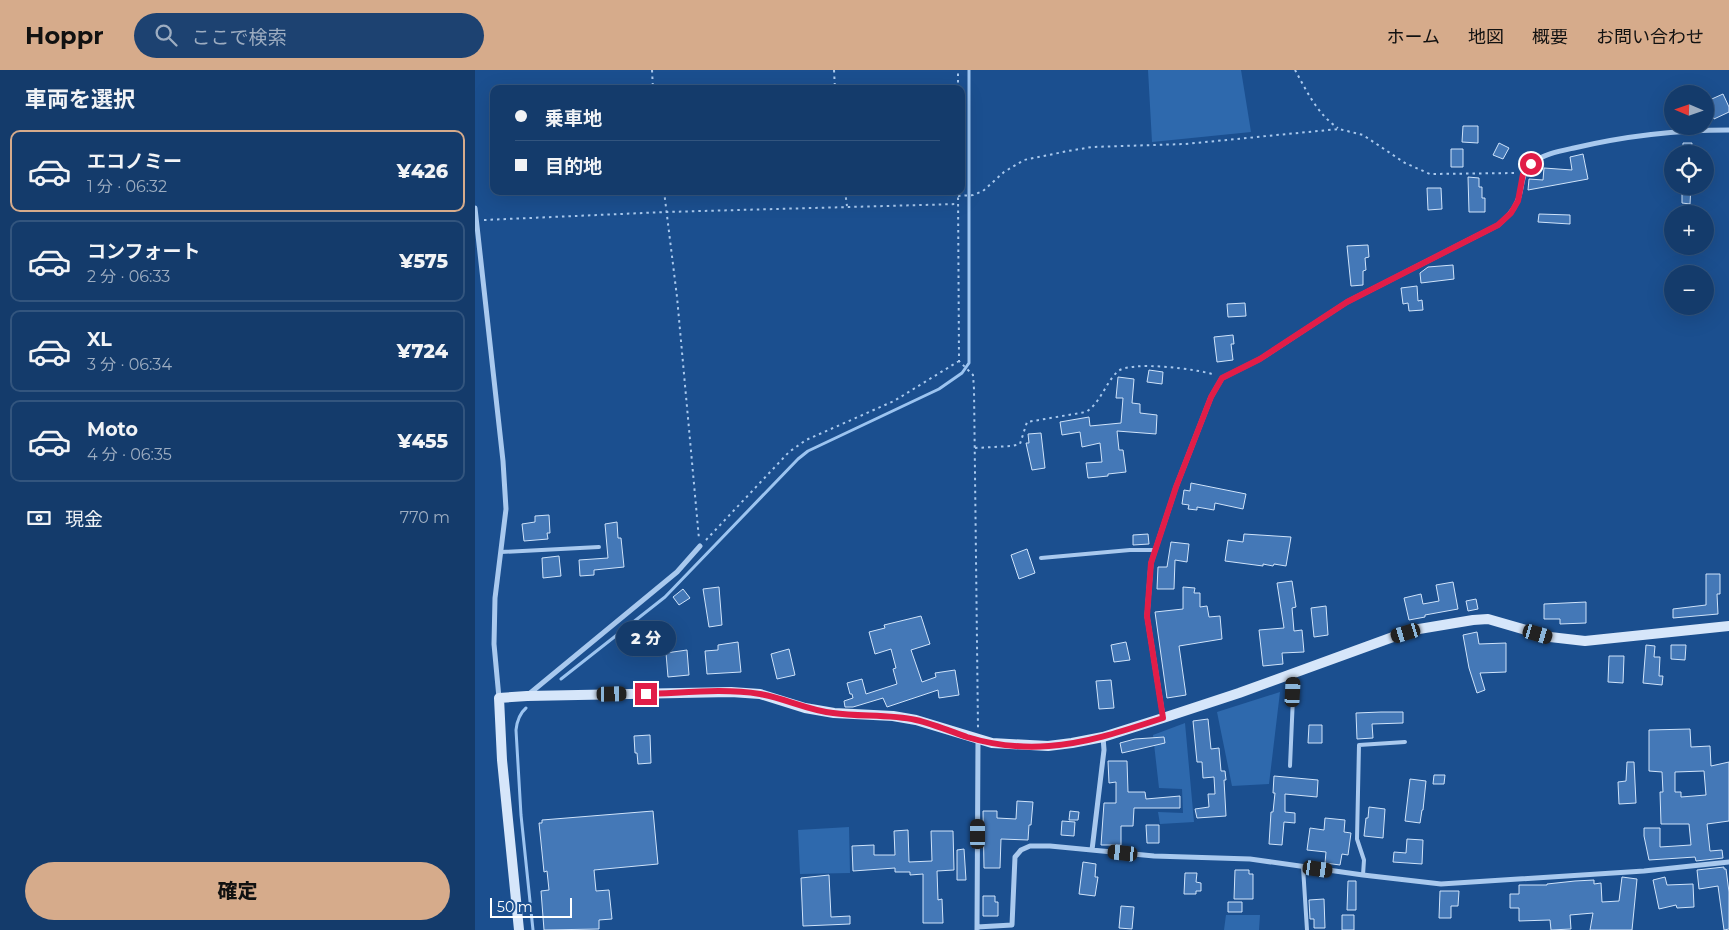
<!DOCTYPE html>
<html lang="ja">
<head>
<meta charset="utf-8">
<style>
	body { margin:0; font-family:Montserrat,"Noto Sans JP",sans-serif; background:#1d4271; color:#f1f3f6; height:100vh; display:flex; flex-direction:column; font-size:19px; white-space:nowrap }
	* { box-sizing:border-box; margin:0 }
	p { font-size:16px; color:#9dadc1 }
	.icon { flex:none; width:28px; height:28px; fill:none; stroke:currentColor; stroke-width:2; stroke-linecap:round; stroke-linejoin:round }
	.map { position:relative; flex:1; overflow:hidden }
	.panel { display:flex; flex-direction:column; background:#143b6b; width:475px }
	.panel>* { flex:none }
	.hud { position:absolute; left:15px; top:15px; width:475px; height:110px; border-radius:10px; box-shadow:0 5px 20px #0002,0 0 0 1px #33557e; display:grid; align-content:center; height:110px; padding:0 25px; background:#143b6b }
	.needle { width:32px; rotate:272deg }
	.buttons { position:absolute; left:1189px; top:15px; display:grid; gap:10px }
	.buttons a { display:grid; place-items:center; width:50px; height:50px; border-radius:50%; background:#143b6b; box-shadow:0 5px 20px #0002,0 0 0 1px #33557e; font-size:25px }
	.scale { position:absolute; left:15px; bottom:12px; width:82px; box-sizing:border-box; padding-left:5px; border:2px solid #fff; border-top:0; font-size:14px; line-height:18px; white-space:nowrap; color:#fff; -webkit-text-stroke:4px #1b4f8f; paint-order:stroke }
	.end { position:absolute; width:22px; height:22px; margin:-11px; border:6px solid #e11d48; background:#fff; box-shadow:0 0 0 2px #fff }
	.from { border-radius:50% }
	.bubble { position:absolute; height:35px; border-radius:18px; background:#143b6b; box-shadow:0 5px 20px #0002,0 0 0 1px #33557e; font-size:16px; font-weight:800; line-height:35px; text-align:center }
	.car { position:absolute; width:15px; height:30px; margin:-15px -8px; border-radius:6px; box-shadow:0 0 4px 1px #0007; background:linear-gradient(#222 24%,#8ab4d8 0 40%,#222 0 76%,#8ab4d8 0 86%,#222 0) }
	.hud b { display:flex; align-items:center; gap:18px; height:48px; font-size:19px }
	.hud b+b { border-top:1px solid #33557e }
	.hud i { width:12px; height:12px; background:#f1f3f6 }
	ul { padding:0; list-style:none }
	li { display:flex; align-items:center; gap:15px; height:82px; margin:0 10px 8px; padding:0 15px; border:2px solid #33557e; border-radius:10px }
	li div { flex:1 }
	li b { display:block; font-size:19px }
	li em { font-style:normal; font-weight:800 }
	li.active { border-color:#d6ab8b }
	li>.icon { width:45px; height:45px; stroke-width:1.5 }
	h2 { padding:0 25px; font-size:22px; line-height:60px }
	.pay { display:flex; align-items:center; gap:12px; height:55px; padding:0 25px; font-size:19px }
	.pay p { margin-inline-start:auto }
	.primary-button { display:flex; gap:10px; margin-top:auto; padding:10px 25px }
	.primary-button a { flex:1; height:58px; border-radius:30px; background:#d6ab8b; color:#111; font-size:20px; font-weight:800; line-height:58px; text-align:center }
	header { display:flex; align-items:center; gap:30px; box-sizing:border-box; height:70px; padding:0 25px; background:#d6ab8b; color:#111 }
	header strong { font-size:24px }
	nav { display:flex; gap:28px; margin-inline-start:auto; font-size:18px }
	.search { width:350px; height:45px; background:#1d4271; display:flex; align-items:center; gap:12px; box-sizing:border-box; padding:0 18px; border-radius:28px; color:#9dadc1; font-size:19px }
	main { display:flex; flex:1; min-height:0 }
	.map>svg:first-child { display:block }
	.green { fill:#2e69ad }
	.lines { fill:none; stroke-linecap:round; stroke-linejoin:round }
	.stream { stroke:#9cc4f0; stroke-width:3 }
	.building { fill:#4478b7; stroke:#cfe3fa; fill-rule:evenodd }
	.path { stroke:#a9c9ee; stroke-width:2; stroke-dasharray:2.5 4; stroke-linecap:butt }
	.lane { stroke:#a9c9ee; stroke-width:4 }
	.street { stroke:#a9c9ee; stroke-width:5 }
	.secondary { stroke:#d6e6fa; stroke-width:10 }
	.route { stroke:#e11d48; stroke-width:6 }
</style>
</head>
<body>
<header>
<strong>Hoppr</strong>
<div class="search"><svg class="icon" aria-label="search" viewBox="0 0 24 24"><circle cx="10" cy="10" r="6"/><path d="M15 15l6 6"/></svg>ここで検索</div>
<nav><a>ホーム</a><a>地図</a><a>概要</a><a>お問い合わせ</a></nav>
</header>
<main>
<section class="panel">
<h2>車両を選択</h2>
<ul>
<li class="active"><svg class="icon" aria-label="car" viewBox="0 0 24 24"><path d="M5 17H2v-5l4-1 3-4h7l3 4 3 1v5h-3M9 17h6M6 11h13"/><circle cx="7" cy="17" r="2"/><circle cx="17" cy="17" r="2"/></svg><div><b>エコノミー</b><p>1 分 · 06:32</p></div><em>¥426</em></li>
<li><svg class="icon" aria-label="car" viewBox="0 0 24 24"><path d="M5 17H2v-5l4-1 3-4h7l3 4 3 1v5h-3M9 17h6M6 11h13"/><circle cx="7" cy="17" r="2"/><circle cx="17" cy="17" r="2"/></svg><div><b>コンフォート</b><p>2 分 · 06:33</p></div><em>¥575</em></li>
<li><svg class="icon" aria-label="car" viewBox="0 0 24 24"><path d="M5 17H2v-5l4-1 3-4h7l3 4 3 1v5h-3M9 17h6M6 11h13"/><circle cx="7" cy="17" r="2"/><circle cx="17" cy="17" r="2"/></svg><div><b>XL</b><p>3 分 · 06:34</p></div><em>¥724</em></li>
<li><svg class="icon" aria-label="car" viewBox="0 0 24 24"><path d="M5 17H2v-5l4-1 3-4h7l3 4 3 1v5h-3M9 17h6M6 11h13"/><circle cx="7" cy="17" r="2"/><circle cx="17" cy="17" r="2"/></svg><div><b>Moto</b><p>4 分 · 06:35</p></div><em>¥455</em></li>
</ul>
<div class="pay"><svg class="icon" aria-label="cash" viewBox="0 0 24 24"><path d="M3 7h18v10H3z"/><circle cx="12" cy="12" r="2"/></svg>現金<p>770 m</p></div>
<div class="primary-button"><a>確定</a></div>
</section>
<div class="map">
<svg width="1254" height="860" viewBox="0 0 1254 860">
	<rect width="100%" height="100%" fill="#1b4f8f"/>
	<!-- green -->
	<path class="green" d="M 673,0 L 766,0 L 776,62 L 677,72 Z
		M 805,622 L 794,714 L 757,716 L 742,642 Z
		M 710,653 L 719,752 L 685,754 L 683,742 L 708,743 L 707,719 L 684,718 L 678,665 Z
		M 374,757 L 375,803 L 325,804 L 323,760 Z
		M 751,845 L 785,845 L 784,860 L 749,860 Z"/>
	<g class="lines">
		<!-- stream -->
		<path class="stream" d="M 86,609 L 190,527 L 323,389 L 333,381 L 464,319 L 487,303 L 494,293 L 494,0
			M 51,638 C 44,644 42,651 41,660 L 46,745 L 58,860"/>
	</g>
	<!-- building -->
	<path class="building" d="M 1248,24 L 1254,37 L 1254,42 L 1239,49 L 1235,40 L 1230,42 L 1230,32 Z
		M 988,56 L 1003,56 L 1003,73 L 987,72 Z
		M 1024,73 L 1034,78 L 1028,89 L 1018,85 Z
		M 1208,73 L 1217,73 L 1216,84 L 1208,84 Z
		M 976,79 L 988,79 L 988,97 L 976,97 Z
		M 1108,84 L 1113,109 L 1053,120 L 1054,109 L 1068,110 L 1069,98 L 1097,100 L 1095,87 Z
		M 993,107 L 1004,108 L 1004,117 L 1007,117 L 1007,128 L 1010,128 L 1010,142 L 994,142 Z
		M 1207,116 L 1216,116 L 1215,134 L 1207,133 Z
		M 952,118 L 966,118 L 967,139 L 953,140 Z
		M 1064,144 L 1095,145 L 1095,154 L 1063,152 Z
		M 893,175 L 894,187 L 890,188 L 891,200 L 888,201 L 888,215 L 876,216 L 872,176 Z
		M 978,195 L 979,209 L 946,213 L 945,203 L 953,197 Z
		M 942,216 L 943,231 L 947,230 L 948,240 L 934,241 L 933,233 L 928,234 L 926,218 Z
		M 770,233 L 771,246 L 753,247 L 752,234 Z
		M 758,265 L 759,274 L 756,274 L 758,290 L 742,292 L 739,267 Z
		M 674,300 L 688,302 L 687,314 L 672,312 Z
		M 643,307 L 659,309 L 657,333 L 665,334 L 665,343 L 682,345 L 681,364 L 642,361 L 644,380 L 648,380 L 651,402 L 633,404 L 633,406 L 613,408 L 611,393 L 627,392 L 625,373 L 607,377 L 605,362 L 587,365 L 585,352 L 614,347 L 615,356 L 646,353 L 648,328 L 641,328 Z
		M 566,363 L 570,398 L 557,400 L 551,373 L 554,373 L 553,364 Z
		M 716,413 L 771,424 L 768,439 L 740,433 L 739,440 L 722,437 L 722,440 L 713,439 L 714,435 L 707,434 L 709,420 L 715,421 Z
		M 74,445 L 75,463 L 72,463 L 73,469 L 49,471 L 47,454 L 60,452 L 60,446 Z
		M 142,452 L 143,468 L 146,468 L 149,497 L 119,500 L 119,505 L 105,506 L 104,490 L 133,488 L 130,454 Z
		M 673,464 L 674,474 L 658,475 L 658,465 Z
		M 769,464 L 816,467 L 811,496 L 799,494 L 798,496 L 788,494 L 788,496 L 750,491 L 753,470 L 768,472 Z
		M 696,472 L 714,474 L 712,492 L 700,490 L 699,519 L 682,519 L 683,497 L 692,497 Z
		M 552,479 L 560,503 L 544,509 L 536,485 Z
		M 84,486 L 86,506 L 68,508 L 67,488 Z
		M 1231,504 L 1245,504 L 1245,524 L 1242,524 L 1243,544 L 1198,548 L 1198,539 L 1231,535 Z
		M 817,511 L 821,537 L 817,538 L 819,561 L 827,560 L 829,582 L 807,583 L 808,594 L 788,596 L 784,560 L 809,558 L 802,513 Z
		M 978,512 L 983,539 L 950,545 L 950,547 L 934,550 L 929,528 L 946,524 L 948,534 L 964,531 L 961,515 Z
		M 244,517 L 247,555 L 234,557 L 228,519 Z
		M 708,517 L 720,518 L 719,523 L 725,523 L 725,537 L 732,536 L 734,547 L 745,546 L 747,569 L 704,576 L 711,625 L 692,628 L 680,542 L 708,539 Z
		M 208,519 L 215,528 L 204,535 L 198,527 Z
		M 1001,529 L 1003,539 L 993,541 L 991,531 Z
		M 1111,532 L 1111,553 L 1085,554 L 1085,549 L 1069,549 L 1069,534 Z
		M 851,536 L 853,565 L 839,567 L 836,538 Z
		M 446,546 L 455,574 L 436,580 L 447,612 L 461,607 L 460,603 L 480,600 L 484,625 L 464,628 L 463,620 L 412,637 L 408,628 L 378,637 L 370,637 L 369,631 L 378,628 L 377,624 L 375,624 L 372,613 L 387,609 L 391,624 L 422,614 L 418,599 L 421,598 L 416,579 L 400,584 L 394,562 L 410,558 L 409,555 Z
		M 1002,562 L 1004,574 L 1031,573 L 1031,602 L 1005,603 L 1010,620 L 1002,623 L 994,598 L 988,565 Z
		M 263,572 L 266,602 L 232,604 L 230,581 L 243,580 L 243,575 Z
		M 651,572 L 655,590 L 639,592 L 636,575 Z
		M 1171,575 L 1180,576 L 1179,587 L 1185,587 L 1184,606 L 1188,606 L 1187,615 L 1168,613 Z
		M 1196,575 L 1211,575 L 1210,590 L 1196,589 Z
		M 314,579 L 320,605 L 302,609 L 296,584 Z
		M 212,580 L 214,605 L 193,607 L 191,583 Z
		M 1134,586 L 1149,586 L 1148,613 L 1133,612 Z
		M 636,610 L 639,638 L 624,639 L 621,611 Z
		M 906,642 L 928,642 L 928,653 L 897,654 L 898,668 L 882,669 L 881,643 Z
		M 733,649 L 736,679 L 744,678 L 746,701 L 750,701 L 751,710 L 749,710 L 751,746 L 722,748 L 720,739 L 734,737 L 733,724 L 740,724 L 739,707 L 728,708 L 727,692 L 722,692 L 718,651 Z
		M 834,655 L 847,655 L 847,673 L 833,673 Z
		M 1215,659 L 1216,677 L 1235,676 L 1236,696 L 1254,692 L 1254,751 L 1232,754 L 1235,781 L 1247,780 L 1248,788 L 1221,791 L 1220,787 L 1174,790 L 1169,766 L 1169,758 L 1185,758 L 1185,777 L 1216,775 L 1214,754 L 1186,754 L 1185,722 L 1188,722 L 1187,702 L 1174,701 L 1174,660 ZM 1229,701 L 1231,725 L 1206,727 L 1206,722 L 1200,722 L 1200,702 Z
		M 175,665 L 176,693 L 163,694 L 162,683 L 160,683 L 159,666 Z
		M 689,667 L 690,673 L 647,683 L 645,673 L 660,669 Z
		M 633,691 L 652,691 L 653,722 L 670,722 L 671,729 L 705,726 L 705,738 L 659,738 L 658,756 L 646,756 L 646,775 L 626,775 L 629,733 L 641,733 L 641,712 L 634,713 Z
		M 1152,692 L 1159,692 L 1161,733 L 1144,734 L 1143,712 L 1151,711 Z
		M 959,705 L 970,705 L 969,714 L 958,714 Z
		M 799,706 L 843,710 L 842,727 L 810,724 L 810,742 L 820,743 L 820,753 L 809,752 L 807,775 L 794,774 L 796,742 L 798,742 L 800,723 L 798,723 Z
		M 935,709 L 951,711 L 948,740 L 947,740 L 945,753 L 930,751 Z
		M 542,731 L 558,732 L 556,755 L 554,755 L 553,770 L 526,769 L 525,798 L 509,798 L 508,741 L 522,741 L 522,748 L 541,749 Z
		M 894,737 L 910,739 L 908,768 L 889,766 L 891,748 L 893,748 Z
		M 178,741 L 183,794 L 119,800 L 121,821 L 134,820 L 137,849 L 124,850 L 124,859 L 69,860 L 66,821 L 74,820 L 72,801 L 69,802 L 64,753 L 67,753 L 67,750 Z
		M 595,741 L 604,742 L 603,750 L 594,750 Z
		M 850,748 L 870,750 L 869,762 L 876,763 L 873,785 L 867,784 L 865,795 L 850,793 L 851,782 L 832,780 L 835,758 L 849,760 Z
		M 587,751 L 600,752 L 599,766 L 586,765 Z
		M 671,755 L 684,755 L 684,773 L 672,773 Z
		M 433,760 L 434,792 L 457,791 L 456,761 L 478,761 L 479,800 L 462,801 L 463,830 L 467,829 L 468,853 L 448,853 L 448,804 L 435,805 L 435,802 L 420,802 L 420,798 L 378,801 L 377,776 L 399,775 L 399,785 L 420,785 L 419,761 Z
		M 932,769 L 948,770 L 947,794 L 918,792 L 919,782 L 931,783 Z
		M 489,779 L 491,810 L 482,810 L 482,780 Z
		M 608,792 L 621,794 L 620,807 L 623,807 L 620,826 L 604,824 Z
		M 1249,797 L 1249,799 L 1251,799 L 1254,822 L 1254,859 L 1249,860 L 1243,816 L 1224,819 L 1222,800 Z
		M 760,800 L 774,800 L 774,804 L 778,804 L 778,829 L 759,829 Z
		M 710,803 L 722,803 L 721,812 L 726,813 L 726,821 L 721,821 L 721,824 L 709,824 Z
		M 354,805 L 356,847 L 375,846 L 375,854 L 328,856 L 326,808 Z
		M 1147,807 L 1162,809 L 1157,860 L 1115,860 L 1118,843 L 1095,845 L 1096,859 L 1076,860 L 1075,850 L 1044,851 L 1044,838 L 1035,838 L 1035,824 L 1044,824 L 1044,815 L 1072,815 L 1072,814 L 1100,811 L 1119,810 L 1119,814 L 1126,813 L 1127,832 L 1144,831 Z
		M 1190,807 L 1192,815 L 1218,814 L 1219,837 L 1202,838 L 1201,835 L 1184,839 L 1178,810 Z
		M 873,811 L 881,811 L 881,840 L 872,840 Z
		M 965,821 L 984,821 L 983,836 L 976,836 L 976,848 L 964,848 Z
		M 508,826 L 520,826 L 520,832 L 523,832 L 523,846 L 508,846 Z
		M 849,829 L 850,858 L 839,858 L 839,849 L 835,849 L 834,830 Z
		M 753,832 L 767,832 L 767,842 L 753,842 Z
		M 646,836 L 659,837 L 657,859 L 644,858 Z
		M 867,845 L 879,845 L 879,860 L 867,860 Z"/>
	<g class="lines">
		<!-- path -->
		<path class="path" d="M 177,0 L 178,19
			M 359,0 L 360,19
			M 820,0 C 831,20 843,45 863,58
			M 483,19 L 483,0
			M 189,121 L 202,227 L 224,469
			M 370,121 L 372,136
			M 483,121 L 484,291 L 498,305 L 499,319 L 503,658
			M 483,126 L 498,125 L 508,121 L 529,102 L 549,90 L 593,81 L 617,77 L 710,74 L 864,59 L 888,65 L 930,93 L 955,104 L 1041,103
			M 9,150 L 191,142 L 483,134
			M 500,378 L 537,376 L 545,374 L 552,352 L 611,342 C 626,332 630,314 642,302 C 654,290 724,299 740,305
			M 231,470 L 314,382 L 331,370 L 419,331 L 484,291"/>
		<!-- lane -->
		<path class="lane" d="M 26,482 L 124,477
			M 566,488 L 655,480 L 680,480
			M 815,696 L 819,604
			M 828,797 L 832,860
			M 888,805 L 889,790 L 882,769 L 884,675 L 930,672"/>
		<!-- street -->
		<path class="street" d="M 0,138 L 28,391 L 31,439 L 20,528 L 19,574 L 24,628
			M 54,624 L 202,502 L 225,476
			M 688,647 L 672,546 L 676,493 L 701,417 L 736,327 L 747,308 L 785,289 L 872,232 L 1023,155 C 1031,148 1038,142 1042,132 C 1048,119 1045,105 1056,94 C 1068,84 1085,81 1099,78 C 1150,66 1201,60 1254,60
			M 617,780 L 629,680 L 628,667
			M 502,857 L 537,855 L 540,787 L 546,780 L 555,776 L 575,776 L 679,786 L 775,789 L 888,805 L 966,814 L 1169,801 L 1254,792
			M 502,860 L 503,670"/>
		<!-- secondary -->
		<path class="secondary" d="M 44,860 L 27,690 L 24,628 L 52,626 L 256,622 L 285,624 L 330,638 L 359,643 L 418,646 L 441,650 L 517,673 L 573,676 L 597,673 L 628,667 L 688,648 L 764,623 L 918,567 L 944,559 L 998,550 L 1013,549 L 1075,567 L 1110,571 L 1254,556"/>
	</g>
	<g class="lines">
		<!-- route -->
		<path class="route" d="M 171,624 C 208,623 248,618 285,624 C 309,628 332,640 358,643 C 385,647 414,644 441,650 C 458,654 475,661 492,667 C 518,675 547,678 574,676 C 614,673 651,660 688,648 L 672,546 L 676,493 L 701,417 L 736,327 L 747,308 L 785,289 L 872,232 L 1023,155 L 1036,143 L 1043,131 L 1048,104 L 1056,94"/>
	</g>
</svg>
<div class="buttons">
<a><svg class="needle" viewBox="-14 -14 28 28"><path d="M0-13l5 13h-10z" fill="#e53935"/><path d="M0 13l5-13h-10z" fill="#9dadc1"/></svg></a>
<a><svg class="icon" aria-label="locate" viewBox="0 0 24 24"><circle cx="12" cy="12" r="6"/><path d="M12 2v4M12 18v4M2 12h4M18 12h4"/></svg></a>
<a>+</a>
<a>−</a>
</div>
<div class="scale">50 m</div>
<i class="end from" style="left:1056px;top:94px"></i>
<i class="end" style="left:171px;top:624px"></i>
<div class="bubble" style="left:141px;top:551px;width:60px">2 分</div>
<i class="car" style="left:931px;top:563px;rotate:253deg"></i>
<i class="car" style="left:1063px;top:564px;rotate:106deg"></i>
<i class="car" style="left:818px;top:622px;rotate:3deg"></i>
<i class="car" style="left:137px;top:624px;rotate:89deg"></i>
<i class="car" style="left:503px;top:764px;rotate:0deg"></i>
<i class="car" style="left:648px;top:783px;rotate:276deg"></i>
<i class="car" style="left:843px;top:799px;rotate:98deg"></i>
<div class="hud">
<b><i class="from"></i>乗車地</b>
<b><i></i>目的地</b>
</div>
</div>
</main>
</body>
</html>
